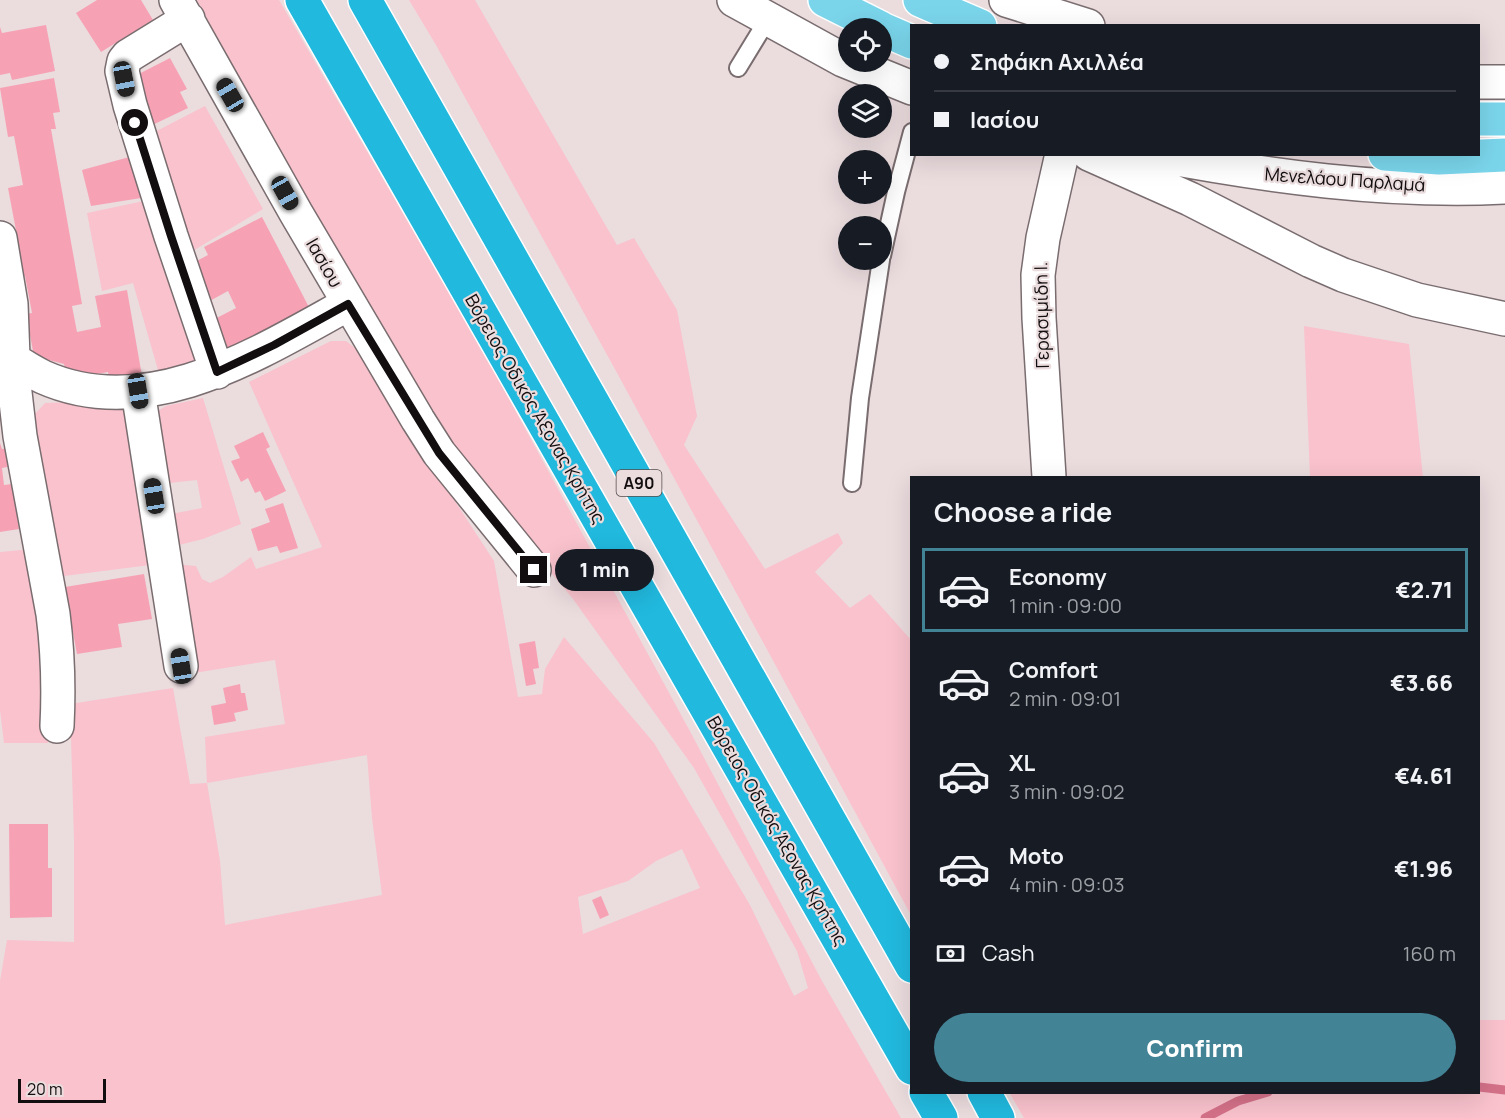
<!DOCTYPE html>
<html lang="en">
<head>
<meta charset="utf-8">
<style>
	body { margin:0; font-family:Manrope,sans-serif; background:#20242c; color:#f1f3f6; height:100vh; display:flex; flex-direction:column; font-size:22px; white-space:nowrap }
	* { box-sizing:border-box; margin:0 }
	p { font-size:20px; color:#9ea1a6 }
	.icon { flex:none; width:33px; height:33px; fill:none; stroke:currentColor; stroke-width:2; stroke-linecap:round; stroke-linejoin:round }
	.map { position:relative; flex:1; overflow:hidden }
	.panel { position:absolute; left:910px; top:476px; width:570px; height:618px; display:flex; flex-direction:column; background:#171b24; border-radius:0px; box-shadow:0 6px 24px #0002 }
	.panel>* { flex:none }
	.top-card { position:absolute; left:910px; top:24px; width:570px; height:132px; border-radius:0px; box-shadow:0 6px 24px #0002; display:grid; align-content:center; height:132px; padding:0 24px; background:#171b24 }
	.buttons { position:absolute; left:838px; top:18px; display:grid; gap:12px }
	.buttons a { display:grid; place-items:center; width:54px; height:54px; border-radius:50%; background:#171b24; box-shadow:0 6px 24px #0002; font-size:30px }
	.scale { position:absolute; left:18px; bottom:15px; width:88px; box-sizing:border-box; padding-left:6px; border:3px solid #120d0e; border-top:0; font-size:16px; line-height:21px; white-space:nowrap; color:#120d0e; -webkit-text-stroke:4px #ebdcde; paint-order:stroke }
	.end { position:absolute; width:27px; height:27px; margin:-14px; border:8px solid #120d0e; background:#fff; box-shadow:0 0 0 3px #fff }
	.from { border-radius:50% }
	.bubble { position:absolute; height:42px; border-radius:21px; background:#171b24; box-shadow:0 6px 24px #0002; font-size:20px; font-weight:800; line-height:42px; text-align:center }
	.car { position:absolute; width:18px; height:36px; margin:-18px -9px; border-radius:8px; box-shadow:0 0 4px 2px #0007; background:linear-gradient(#222 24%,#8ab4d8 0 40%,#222 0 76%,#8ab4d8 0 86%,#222 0) }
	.top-card b { display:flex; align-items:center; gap:21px; height:57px; font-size:22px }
	.top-card b+b { border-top:2px solid #363941 }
	.top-card i { width:15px; height:15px; background:#f1f3f6 }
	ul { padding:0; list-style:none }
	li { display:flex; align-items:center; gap:18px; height:84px; margin:0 12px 9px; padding:0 12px; border:3px solid transparent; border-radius:0px }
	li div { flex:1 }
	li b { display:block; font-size:22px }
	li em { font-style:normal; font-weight:800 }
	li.current { border-color:#438396 }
	li>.icon { width:54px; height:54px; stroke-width:1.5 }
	h2 { padding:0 24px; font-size:27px; line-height:72px }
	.pay { display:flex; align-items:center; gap:15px; height:66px; padding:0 24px; font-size:22px }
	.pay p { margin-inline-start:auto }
	.button { display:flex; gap:12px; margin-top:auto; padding:12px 24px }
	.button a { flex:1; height:69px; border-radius:36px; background:#438396; color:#fff; font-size:24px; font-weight:800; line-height:69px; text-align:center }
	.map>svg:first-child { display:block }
	.green { fill:#f9c2cd; fill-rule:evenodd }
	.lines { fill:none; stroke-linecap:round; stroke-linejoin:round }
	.stream { stroke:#d47189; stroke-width:9 }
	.building { fill:#f6a2b4 }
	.lane-casing { stroke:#7a6d70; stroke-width:20 }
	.street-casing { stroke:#7a6d70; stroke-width:36 }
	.primary-casing { stroke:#fff; stroke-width:36 }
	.highway-casing { stroke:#fff; stroke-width:36 }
	.lane { stroke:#fff; stroke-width:16 }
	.street { stroke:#fff; stroke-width:33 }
	.primary { stroke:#7ad5eb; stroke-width:33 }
	.highway { stroke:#21b9de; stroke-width:33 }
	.route { stroke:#120d0e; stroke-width:8 }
	.labels { text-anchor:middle; stroke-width:4.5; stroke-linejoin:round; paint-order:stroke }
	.shield { fill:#ebdcde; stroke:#534b4c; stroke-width:1.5 }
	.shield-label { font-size:16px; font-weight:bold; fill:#120d0e }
	.street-label { font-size:18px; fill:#120d0e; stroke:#ebdcde }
</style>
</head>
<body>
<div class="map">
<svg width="1505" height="1118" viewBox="0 0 1505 1118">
	<rect width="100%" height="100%" fill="#ebdcde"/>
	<!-- green -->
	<path class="green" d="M 197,0 L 279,0 L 478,342 L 692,735 L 822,981 L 901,1118 L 0,1118 L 0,981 L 7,940 L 74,942 L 74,839 L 70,704 L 173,688 L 190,784 L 207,783 L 205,737 L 285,724 L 275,660 L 194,673 L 174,564 L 196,566 L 202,579 L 210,583 L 223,577 L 251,557 L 256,569 L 322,547 L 249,382 L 331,341 L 346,341 L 355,348 L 494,561 L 518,697 L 542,694 L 545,669 L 564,637 L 654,743 L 750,905 L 794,996 L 808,988 L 797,951 L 694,768 L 573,599 L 466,471 L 303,200 ZM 367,755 L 372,818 L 382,895 L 225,925 L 220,861 L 207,783 ZM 682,849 L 700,888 L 583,934 L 578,897 L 628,881 L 656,861 Z
		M 409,0 L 475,0 L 617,245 L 634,238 L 677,310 L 697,416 L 684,445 L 765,569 L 838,533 L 843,543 L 815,572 L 850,608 L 870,594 L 912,641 L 912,917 L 616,371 L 436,45 Z
		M 205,106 L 263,209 L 186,255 L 145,137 Z
		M 144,201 L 201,365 L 160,377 L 133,283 L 102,291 L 87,213 Z
		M 1304,326 L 1409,344 L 1423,477 L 1310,477 Z
		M 203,398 L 241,524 L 203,539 L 171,547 L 166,515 L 202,508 L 197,480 L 160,484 L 156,412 L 166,406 Z
		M 108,401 L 124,405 L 158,564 L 56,577 L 33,431 L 34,415 L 45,403 Z
		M 33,549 L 48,673 L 48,743 L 4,743 L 0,710 L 0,552 Z
		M 1479,1016 L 1480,1020 L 1505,1020 L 1505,1118 L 1024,1118 L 1009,1092 L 1479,1092 Z"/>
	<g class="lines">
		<!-- stream -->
		<path class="stream" d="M 1479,1087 L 1505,1090
			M 1205,1118 L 1238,1101 L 1268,1092"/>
	</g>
	<!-- building -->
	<path class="building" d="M 97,0 L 141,0 L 153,20 L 101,52 L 76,13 Z
		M 46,25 L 55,71 L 12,80 L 10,73 L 0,75 L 0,27 L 2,33 Z
		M 170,58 L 187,89 L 180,92 L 188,108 L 144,129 L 127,80 Z
		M 54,78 L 60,112 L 53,113 L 56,129 L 51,129 L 82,304 L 72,306 L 77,332 L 101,327 L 95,296 L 127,290 L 142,376 L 110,381 L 108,372 L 67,379 L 64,364 L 34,356 L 26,314 L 32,313 L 25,276 L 21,277 L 14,241 L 18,241 L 8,188 L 23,185 L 14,136 L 8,137 L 0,88 Z
		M 133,156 L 141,198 L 91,206 L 82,170 Z
		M 262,217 L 311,311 L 224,356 L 207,323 L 236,308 L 228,291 L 206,303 L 187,266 L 208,255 L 204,247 Z
		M 263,432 L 270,447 L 266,449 L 286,491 L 265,501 L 260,491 L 255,493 L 248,478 L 241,482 L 231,461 L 240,458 L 234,446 Z
		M 0,443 L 2,449 L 9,448 L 12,466 L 2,468 L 4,485 L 12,484 L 19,529 L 0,532 Z
		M 283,503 L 298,548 L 280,553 L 277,546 L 258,551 L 251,529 L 270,522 L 265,509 Z
		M 144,574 L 152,619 L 118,624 L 122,647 L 77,654 L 72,627 L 66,628 L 65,587 Z
		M 535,641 L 539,668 L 533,669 L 536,684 L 526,686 L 519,644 Z
		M 240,684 L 241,693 L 245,693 L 248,710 L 234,713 L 236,721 L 214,725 L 211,706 L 226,703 L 223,688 Z
		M 9,824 L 48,824 L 48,868 L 52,868 L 52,917 L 10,918 Z
		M 601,896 L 609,915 L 600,919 L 592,900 Z"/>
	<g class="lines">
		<defs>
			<path id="lane" d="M 738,68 L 768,19
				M 882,256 L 896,192 L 912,132
				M 852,483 L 860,398 L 881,260"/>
			<path id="street" d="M 176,0 L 296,213 L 418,420 L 439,453 L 534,570
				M 734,0 L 843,60 L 912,88
				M 1006,0 L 1088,26
				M 188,19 L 128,56 L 124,61 L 122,71 L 130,105 L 171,236 L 217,372
				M 1479,82 L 1505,82
				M 1089,154 L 1190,199 L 1311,261 L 1343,275 L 1417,300 L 1505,319
				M 1150,154 C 1266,176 1387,193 1505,187
				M 0,238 L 11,304 L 14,384 L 20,436 L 53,614 C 58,653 59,686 57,726
				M 0,351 C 14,360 28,370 43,377 C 148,424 259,353 348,304
				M 138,391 L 181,666
				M 1049,477 L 1039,318 L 1038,275 L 1043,238 L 1062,154"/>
			<path id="primary" d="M 825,0 L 881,28
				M 920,0 L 980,26
				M 882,29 L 912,42
				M 1479,119 L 1505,119
				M 1385,154 L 1439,158 L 1505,155"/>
			<path id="highway" d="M 302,0 L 912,1068
				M 365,0 L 912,966
				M 926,1092 L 941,1118
				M 984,1092 L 998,1118"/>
		</defs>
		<!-- lane casing -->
		<use href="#lane" class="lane-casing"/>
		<!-- street casing -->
		<use href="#street" class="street-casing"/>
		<!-- primary casing -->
		<use href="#primary" class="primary-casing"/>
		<!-- highway casing -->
		<use href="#highway" class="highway-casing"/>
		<!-- lane -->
		<use href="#lane" class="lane"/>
		<!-- street -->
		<use href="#street" class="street"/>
		<!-- primary -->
		<use href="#primary" class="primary"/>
		<!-- highway -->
		<use href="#highway" class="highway"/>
	</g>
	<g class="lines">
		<!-- route -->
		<path class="route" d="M 135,123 L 171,236 L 217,372 L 274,345 L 348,304 L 439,453 L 534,570"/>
	</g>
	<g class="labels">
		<!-- shield labels -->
		<rect class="shield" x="616.5" y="470" width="45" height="26" rx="4.5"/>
		<g class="shield-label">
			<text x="639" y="489">Α90</text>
		</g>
		<!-- street labels -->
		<g class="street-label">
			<text transform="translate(1345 180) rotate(4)" y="6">Μενελάου Παρλαμά</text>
			<text transform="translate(324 263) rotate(60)" y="6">Ιασίου</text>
			<text transform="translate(1042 315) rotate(-91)" y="6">Γερασιμίδη Ι.</text>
			<text transform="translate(535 409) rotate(60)" y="6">Βόρειος Οδικός Άξονας Κρήτης</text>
			<text transform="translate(777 831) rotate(60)" y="6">Βόρειος Οδικός Άξονας Κρήτης</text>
		</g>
	</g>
</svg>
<div class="buttons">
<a><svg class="icon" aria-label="locate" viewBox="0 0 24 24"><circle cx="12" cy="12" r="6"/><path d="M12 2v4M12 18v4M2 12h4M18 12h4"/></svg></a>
<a><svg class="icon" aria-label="layers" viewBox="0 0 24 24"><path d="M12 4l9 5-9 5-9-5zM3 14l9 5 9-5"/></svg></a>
<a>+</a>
<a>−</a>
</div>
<div class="scale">20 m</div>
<i class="end from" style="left:135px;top:123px"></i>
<i class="end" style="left:534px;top:570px"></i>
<div class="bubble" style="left:555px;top:549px;width:99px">1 min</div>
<i class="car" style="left:124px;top:79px;rotate:169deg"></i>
<i class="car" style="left:230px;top:95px;rotate:330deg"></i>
<i class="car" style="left:285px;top:193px;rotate:151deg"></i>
<i class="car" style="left:138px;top:391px;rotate:171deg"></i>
<i class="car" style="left:154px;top:496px;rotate:351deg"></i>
<i class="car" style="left:181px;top:666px;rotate:351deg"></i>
<div class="top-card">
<b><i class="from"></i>Σηφάκη Αχιλλέα</b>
<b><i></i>Ιασίου</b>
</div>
<section class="panel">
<h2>Choose a ride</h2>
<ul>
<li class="current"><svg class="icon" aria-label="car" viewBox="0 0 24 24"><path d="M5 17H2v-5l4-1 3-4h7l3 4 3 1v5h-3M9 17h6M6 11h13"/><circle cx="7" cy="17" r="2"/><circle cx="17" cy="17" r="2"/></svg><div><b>Economy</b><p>1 min · 09:00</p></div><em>€2.71</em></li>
<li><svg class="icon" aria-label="car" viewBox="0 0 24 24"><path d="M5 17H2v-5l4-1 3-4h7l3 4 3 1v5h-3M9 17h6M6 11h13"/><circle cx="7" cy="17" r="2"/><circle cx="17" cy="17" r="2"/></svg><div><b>Comfort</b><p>2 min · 09:01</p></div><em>€3.66</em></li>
<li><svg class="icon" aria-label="car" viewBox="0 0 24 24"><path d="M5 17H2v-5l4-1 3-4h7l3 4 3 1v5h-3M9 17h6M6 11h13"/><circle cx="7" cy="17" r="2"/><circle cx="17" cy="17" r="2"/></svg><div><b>XL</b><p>3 min · 09:02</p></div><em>€4.61</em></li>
<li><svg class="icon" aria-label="car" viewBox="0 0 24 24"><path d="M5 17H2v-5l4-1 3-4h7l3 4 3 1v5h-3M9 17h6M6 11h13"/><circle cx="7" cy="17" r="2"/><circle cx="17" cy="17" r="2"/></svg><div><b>Moto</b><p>4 min · 09:03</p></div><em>€1.96</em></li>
</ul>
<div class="pay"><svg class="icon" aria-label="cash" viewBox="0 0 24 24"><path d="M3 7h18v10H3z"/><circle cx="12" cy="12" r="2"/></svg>Cash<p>160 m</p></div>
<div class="button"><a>Confirm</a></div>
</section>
</div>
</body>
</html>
